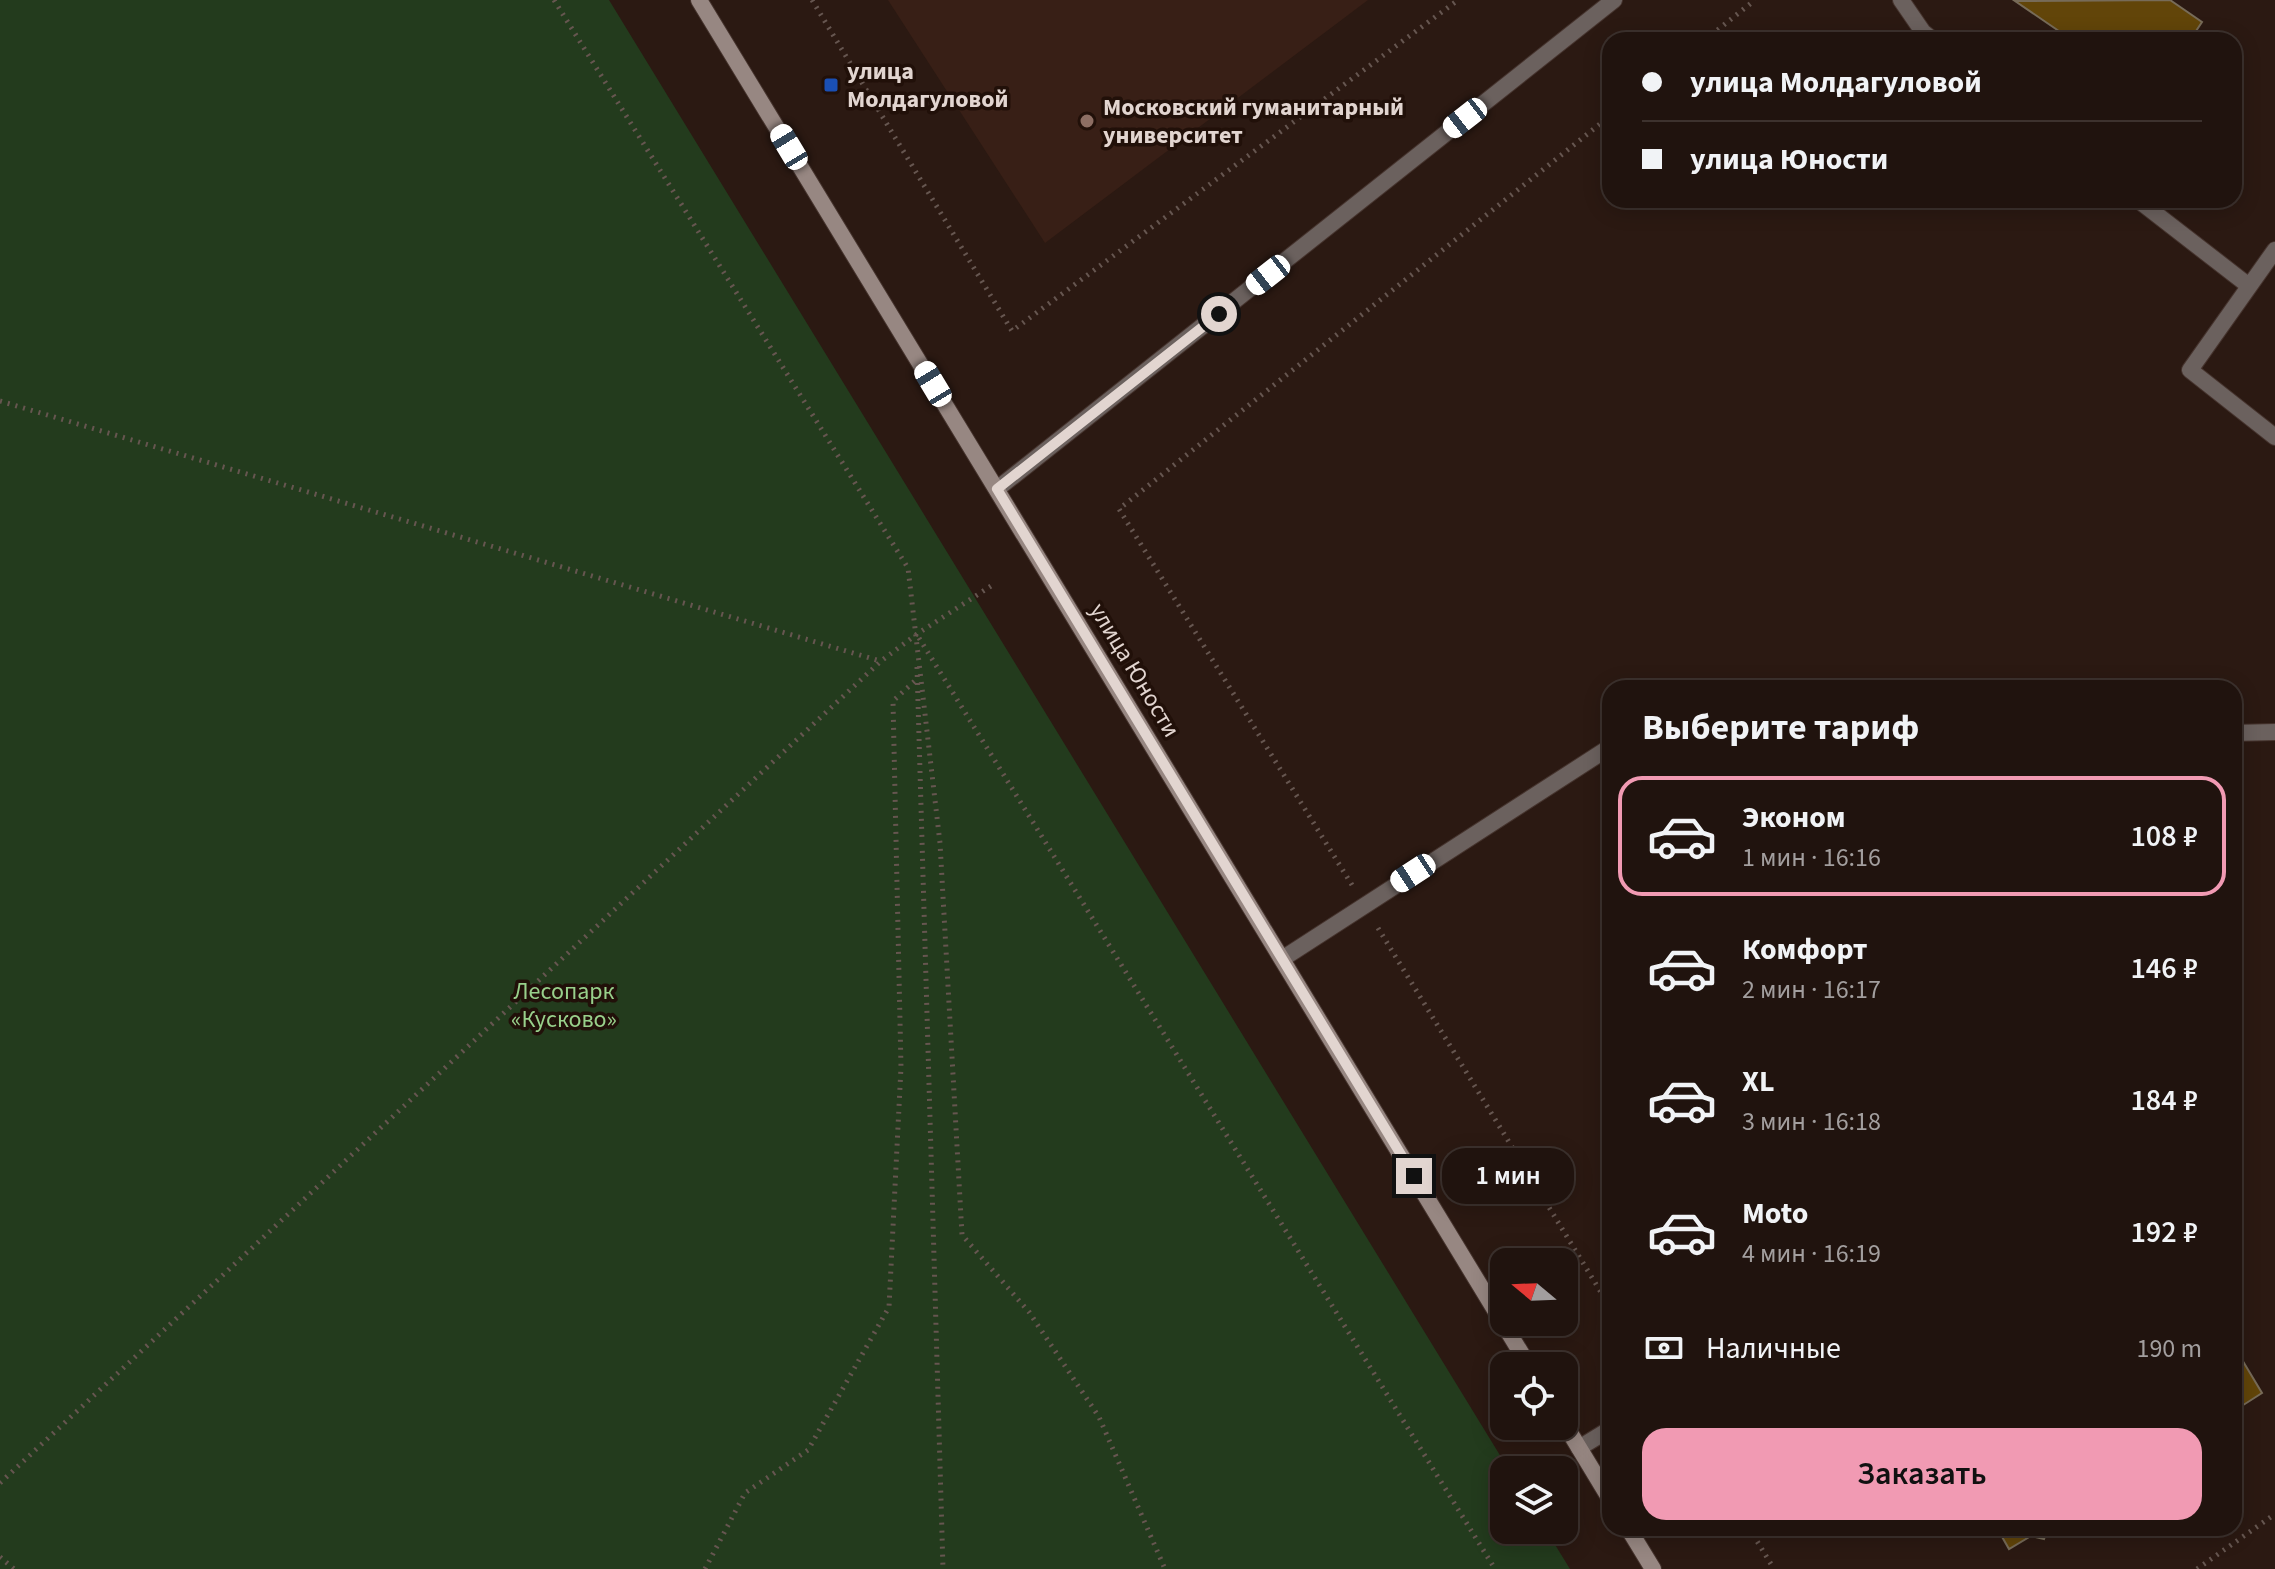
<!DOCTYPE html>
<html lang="ru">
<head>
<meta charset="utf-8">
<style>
	body { margin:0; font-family:"Source Sans 3",sans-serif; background:#281c17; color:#f1f3f6; height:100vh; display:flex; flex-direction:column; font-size:30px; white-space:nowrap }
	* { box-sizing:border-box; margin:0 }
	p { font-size:26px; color:#a29e9e }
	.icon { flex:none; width:44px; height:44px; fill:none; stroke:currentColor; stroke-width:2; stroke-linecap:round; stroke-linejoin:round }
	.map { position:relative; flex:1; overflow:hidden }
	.panel { position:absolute; left:1602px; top:680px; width:640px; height:856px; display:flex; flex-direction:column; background:#20130e; border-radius:24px; box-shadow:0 4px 20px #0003,0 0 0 2px #3d322e }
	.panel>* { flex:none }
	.banner { position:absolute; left:1602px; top:32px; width:640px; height:176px; border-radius:24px; box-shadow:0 4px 20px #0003,0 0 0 2px #3d322e; display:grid; align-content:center; height:176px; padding:0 40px; background:#20130e }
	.needle { width:52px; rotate:289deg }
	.buttons { position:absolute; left:1490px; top:1248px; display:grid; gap:16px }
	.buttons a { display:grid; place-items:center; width:88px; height:88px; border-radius:16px; background:#20130e; box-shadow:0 4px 20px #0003,0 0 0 2px #3d322e; font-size:40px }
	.end { position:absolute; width:36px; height:36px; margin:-18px; border:10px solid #e2d5d0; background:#111; box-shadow:0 0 0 4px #111 }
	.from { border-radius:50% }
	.bubble { position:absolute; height:56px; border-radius:24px; background:#20130e; box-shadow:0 4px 20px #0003,0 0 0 2px #3d322e; font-size:26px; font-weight:600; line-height:56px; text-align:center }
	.car { position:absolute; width:24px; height:48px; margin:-24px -12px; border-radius:10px; box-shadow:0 0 6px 2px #0007; background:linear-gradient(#fff 24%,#345 0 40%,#fff 0 76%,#345 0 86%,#fff 0) }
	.banner b { display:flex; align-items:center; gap:28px; height:76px; font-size:30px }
	.banner b+b { border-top:2px solid #3d322e }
	.banner i { width:20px; height:20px; background:#f1f3f6 }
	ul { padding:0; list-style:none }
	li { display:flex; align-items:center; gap:24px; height:120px; margin:0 16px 12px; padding:0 24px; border:4px solid transparent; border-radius:24px }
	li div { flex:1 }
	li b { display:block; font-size:30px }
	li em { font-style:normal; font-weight:600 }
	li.active { border-color:#f19ab3 }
	li>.icon { width:72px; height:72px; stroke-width:1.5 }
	h2 { padding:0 40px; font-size:36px; line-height:96px }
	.pay { display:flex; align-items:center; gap:20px; height:88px; padding:0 40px; font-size:30px }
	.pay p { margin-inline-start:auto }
	.action { display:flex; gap:16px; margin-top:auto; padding:16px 40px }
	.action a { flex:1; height:92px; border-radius:24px; background:#f19ab3; color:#111; font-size:32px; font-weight:600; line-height:92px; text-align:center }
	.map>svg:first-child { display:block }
	.built { fill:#381f16 }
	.green { fill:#233b1d }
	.building { fill:#624509; stroke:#776b58; stroke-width:2 }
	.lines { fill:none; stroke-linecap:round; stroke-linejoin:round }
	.service-casing { stroke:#45332d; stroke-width:18 }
	.tertiary-casing { stroke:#45332d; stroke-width:18 }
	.secondary-casing { stroke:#45332d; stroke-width:18 }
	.path { stroke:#665650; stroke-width:5; stroke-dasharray:2 6; stroke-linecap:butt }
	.service { stroke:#6b615e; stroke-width:16 }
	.tertiary { stroke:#6b615e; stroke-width:16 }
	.secondary { stroke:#978782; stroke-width:16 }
	.route { stroke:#e2d5d0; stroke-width:10 }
	.transit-dot { fill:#1a4fb4; stroke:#211009; stroke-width:3 }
	.education-dot { fill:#8d6e63; stroke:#211009; stroke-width:3 }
	.labels { text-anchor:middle; stroke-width:7; stroke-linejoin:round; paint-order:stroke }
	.poi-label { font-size:24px; font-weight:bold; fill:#e2d5d0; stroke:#211009; text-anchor:start }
	.street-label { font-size:24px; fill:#e2d5d0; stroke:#211009 }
	.park-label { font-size:24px; fill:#98d08b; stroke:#211009 }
</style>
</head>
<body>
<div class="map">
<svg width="2275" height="1569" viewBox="0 0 2275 1569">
	<rect width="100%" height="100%" fill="#2b1912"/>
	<!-- built -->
	<path class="built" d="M 888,0 L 1368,0 L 1045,243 Z"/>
	<!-- green -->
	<path class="green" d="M 0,0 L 609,0 L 1509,1470 L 1504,1470 L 1504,1530 L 1546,1530 L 1570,1569 L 0,1569 Z"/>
	<!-- building -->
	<path class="building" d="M 2170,0 L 2202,22 L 2190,40 L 2072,40 L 2015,1 Z
		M 2235,1348 L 2262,1393 L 2237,1409 L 2234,1422 Z
		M 1997,1528 L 2048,1528 L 2044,1539 L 2031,1536 L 2009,1549 Z"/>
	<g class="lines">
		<defs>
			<path id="service" d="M 1901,0 L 1923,32 L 1933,40
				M 2138,200 L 2249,286
				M 2275,250 L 2190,370 L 2275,437
				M 2234,733 L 2275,732
				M 1282,959 L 1610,747
				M 1579,1448 L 1610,1429"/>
			<path id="tertiary" d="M 997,489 L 1614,0"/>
			<path id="secondary" d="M 699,0 L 1529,1366
				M 1564,1423 L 1610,1499
				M 1628,1528 L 1653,1569"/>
		</defs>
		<!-- service casing -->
		<use href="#service" class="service-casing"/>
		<!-- tertiary casing -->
		<use href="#tertiary" class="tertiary-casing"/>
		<!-- secondary casing -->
		<use href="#secondary" class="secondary-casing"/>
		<!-- path -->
		<path class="path" d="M 554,0 L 908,568 L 940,843 L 962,1235 L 1029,1312 L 1099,1417 L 1165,1569
			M 812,0 L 1012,331 L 1458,0
			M 1705,40 L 1755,0
			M 0,401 L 880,661
			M 919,638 L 1495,1569
			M 917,667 L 943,1569
			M 1352,885 L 1119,509 L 1610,116
			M 1378,928 L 1610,1307
			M 0,1483 L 881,661 L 917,634 L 994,584
			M 1749,1528 L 1774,1569
			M 0,1557 L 14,1569
			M 705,1569 L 745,1493 L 808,1450 L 889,1307 L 901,1067 L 893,701 L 918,678
			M 2197,1569 L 2275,1514"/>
		<!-- service -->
		<use href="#service" class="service"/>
		<!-- tertiary -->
		<use href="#tertiary" class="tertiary"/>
		<!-- secondary -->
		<use href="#secondary" class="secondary"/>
	</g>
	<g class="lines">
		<!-- route -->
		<path class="route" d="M 1219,314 L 997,489 L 1414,1176"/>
	</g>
	<!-- markers -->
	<rect class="transit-dot" x="823" y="77" width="16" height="16" rx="4"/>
	<circle class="education-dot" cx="1087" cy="121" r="8"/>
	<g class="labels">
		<!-- poi labels -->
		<g class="poi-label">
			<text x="847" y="79">улица<tspan x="847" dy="28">Молдагуловой</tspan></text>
			<text x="1103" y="115">Московский гуманитарный<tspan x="1103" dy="28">университет</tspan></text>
		</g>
		<!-- street labels -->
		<g class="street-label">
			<text transform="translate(1135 670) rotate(59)" y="8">улица Юности</text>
		</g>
		<!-- park labels -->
		<g class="park-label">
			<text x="564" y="999">Лесопарк<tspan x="564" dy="28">«Кусково»</tspan></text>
		</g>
	</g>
</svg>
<div class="buttons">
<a><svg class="needle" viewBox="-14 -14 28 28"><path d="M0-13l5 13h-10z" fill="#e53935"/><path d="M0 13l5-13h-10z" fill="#a29e9e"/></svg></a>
<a><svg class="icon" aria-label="locate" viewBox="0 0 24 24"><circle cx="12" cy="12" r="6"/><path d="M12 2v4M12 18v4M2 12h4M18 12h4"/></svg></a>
<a><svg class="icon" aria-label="layers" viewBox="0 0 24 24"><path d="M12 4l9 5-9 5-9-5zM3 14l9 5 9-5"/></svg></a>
</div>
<i class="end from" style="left:1219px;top:314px"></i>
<i class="end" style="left:1414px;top:1176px"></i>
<div class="bubble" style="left:1442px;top:1148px;width:132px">1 мин</div>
<i class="car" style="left:1465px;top:118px;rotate:232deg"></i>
<i class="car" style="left:789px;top:147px;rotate:329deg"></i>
<i class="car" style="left:1268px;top:275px;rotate:232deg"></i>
<i class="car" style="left:933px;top:384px;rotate:329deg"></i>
<i class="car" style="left:1413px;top:873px;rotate:237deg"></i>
<div class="banner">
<b><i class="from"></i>улица Молдагуловой</b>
<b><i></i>улица Юности</b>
</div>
<section class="panel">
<h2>Выберите тариф</h2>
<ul>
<li class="active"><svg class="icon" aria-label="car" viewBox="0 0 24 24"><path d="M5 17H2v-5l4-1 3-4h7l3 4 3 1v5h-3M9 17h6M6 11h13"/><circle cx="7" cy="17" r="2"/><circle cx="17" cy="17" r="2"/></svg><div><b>Эконом</b><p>1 мин · 16:16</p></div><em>108 ₽</em></li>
<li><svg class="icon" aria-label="car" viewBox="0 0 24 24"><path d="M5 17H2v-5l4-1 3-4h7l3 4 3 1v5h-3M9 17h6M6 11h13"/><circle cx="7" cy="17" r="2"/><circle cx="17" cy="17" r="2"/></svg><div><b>Комфорт</b><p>2 мин · 16:17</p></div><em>146 ₽</em></li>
<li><svg class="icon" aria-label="car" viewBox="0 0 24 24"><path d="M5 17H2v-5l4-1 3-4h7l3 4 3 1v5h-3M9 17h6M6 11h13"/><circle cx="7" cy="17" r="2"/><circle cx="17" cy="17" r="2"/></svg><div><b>XL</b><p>3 мин · 16:18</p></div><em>184 ₽</em></li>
<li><svg class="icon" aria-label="car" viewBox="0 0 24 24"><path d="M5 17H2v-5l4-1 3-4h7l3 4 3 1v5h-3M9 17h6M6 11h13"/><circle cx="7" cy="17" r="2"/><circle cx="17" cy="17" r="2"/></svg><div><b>Moto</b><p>4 мин · 16:19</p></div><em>192 ₽</em></li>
</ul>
<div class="pay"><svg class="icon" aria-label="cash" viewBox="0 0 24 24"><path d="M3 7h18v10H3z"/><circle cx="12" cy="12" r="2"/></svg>Наличные<p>190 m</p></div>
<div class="action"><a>Заказать</a></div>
</section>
</div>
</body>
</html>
